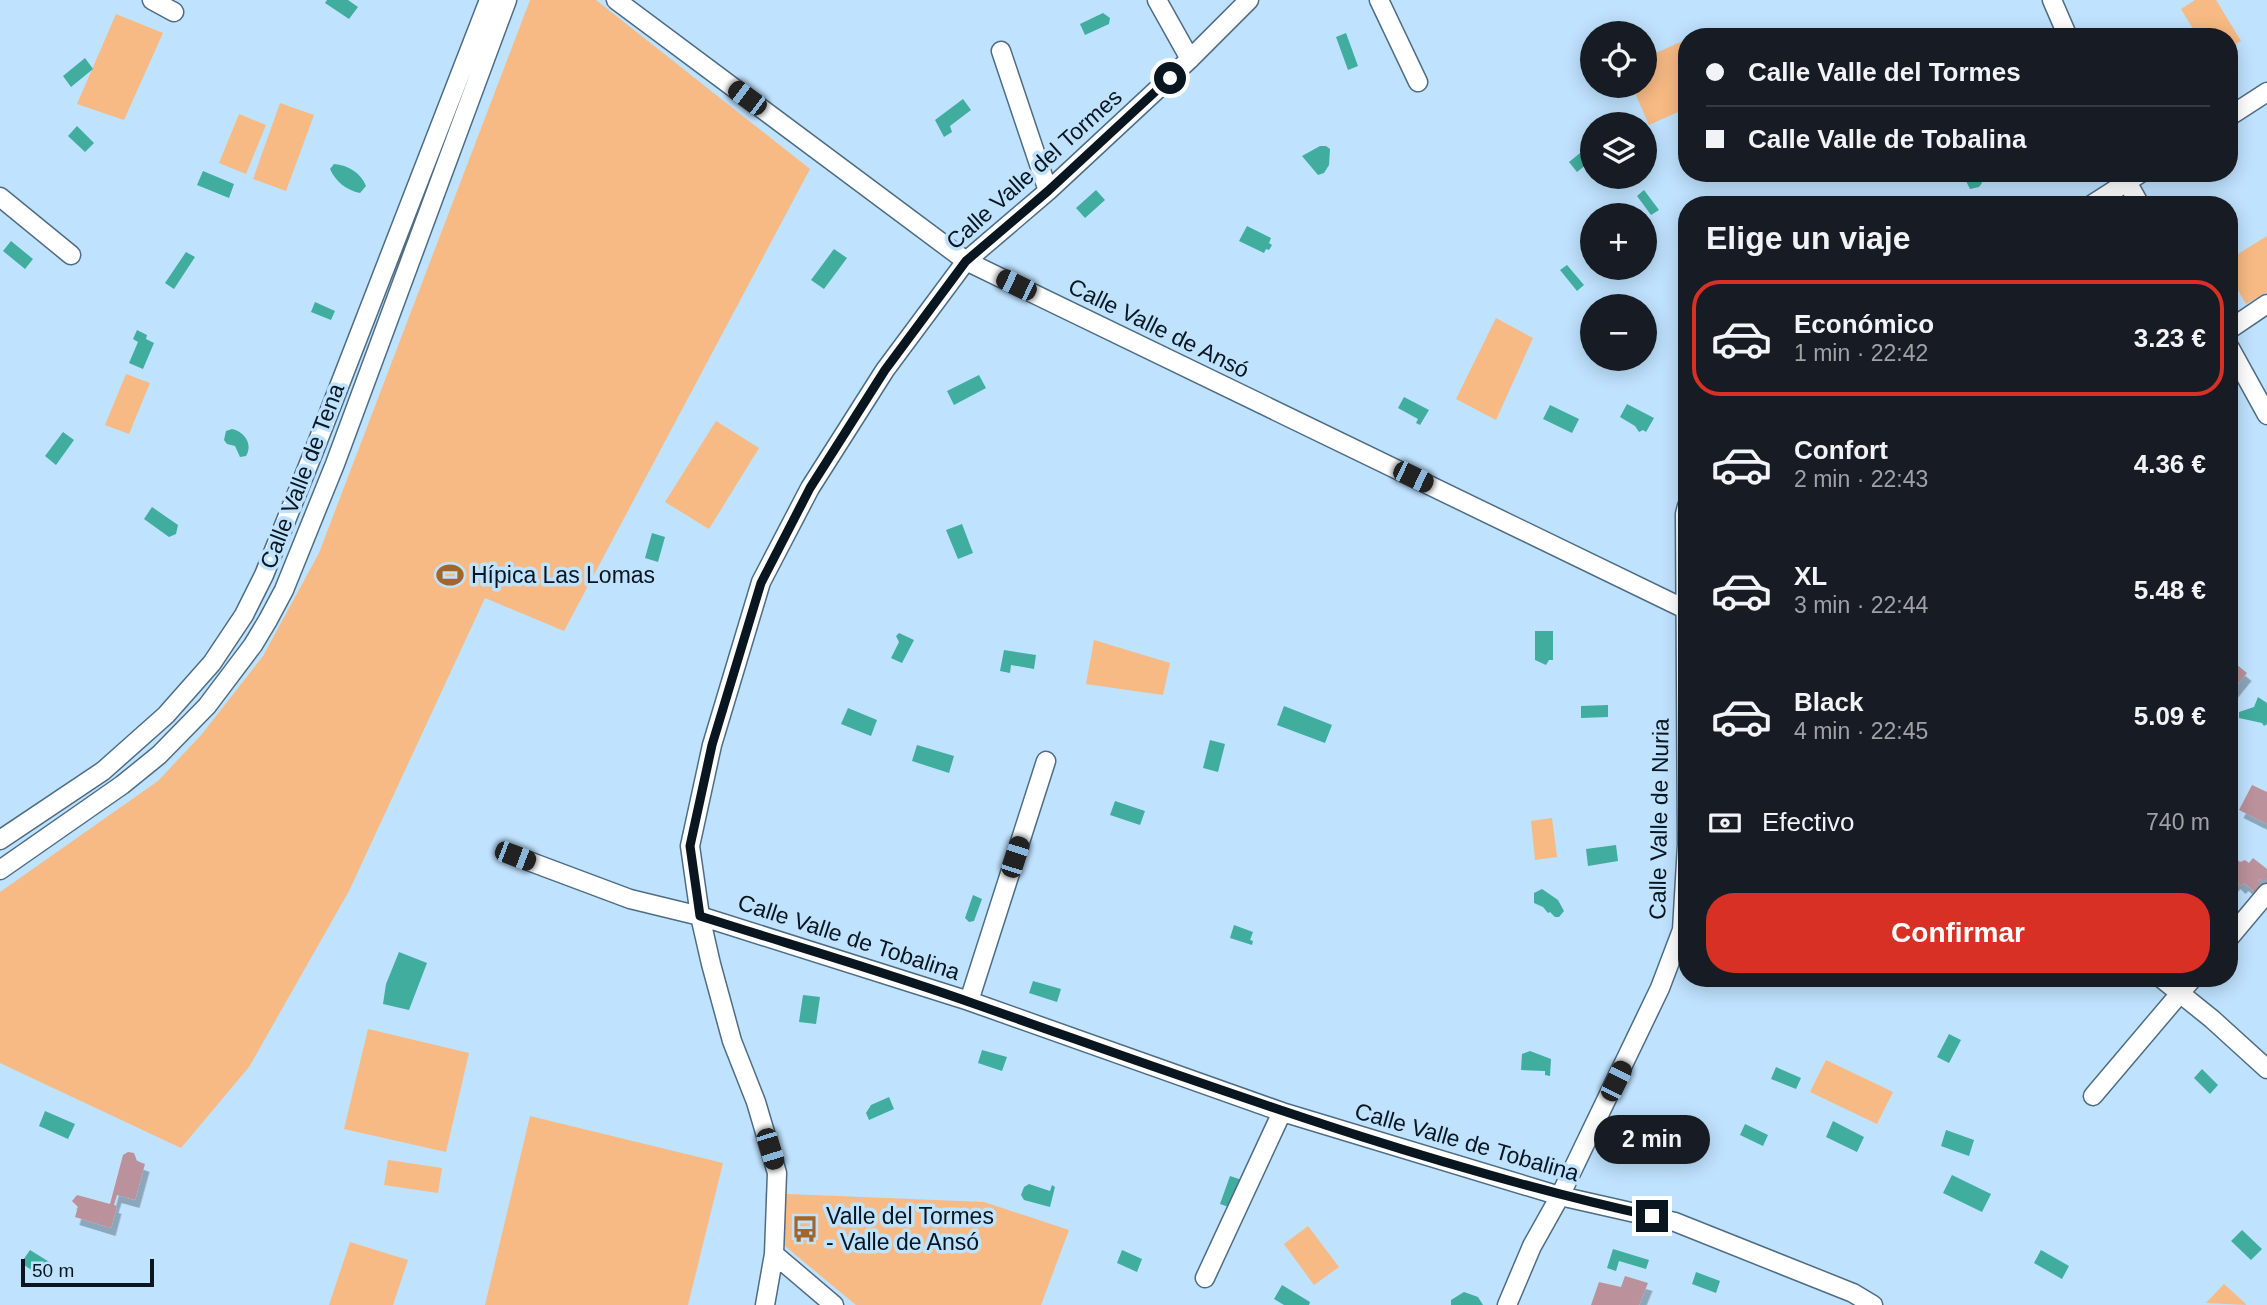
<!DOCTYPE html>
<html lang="es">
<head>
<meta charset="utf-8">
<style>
	body { margin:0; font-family:Arial,sans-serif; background:#20242c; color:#f1f3f6; height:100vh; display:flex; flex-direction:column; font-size:26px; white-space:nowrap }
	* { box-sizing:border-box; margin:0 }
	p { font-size:23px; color:#9ea1a6 }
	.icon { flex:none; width:38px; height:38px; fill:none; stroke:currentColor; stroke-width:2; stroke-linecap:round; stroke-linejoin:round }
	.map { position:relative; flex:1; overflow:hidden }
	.panel { position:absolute; left:1678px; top:196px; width:560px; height:791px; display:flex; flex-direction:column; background:#171b24; border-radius:28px; box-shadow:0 4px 18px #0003 }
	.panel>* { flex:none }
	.hud { position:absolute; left:1678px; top:28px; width:560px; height:154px; border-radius:28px; box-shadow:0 4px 18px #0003; display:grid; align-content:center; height:154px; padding:0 28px; background:#171b24 }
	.tools { position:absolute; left:1580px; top:21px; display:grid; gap:14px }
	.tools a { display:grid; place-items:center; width:77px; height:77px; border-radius:50%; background:#171b24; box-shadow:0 4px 18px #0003; font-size:35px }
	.scale { position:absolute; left:21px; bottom:18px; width:133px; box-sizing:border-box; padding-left:7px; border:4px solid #09161f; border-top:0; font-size:19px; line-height:24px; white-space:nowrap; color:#09161f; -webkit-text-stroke:5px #bfe2fe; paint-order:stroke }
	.end { position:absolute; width:32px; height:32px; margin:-16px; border:9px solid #09161f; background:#fff; box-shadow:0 0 0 4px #fff }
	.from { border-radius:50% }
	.bubble { position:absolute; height:49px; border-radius:24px; background:#171b24; box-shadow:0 4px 18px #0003; font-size:23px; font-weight:700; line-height:49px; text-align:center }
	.car { position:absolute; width:21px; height:42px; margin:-21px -10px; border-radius:9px; box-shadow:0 0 5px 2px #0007; background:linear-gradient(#222 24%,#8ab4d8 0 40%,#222 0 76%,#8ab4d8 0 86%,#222 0) }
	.hud b { display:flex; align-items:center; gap:24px; height:66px; font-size:26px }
	.hud b+b { border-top:2px solid #363941 }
	.hud i { width:18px; height:18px; background:#f1f3f6 }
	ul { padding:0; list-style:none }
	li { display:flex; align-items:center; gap:21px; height:116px; margin:0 14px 10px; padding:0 14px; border:4px solid transparent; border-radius:28px }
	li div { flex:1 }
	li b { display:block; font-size:26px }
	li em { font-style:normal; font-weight:700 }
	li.active { border-color:#d93025 }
	li>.icon { width:63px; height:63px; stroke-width:1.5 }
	h2 { padding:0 28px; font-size:32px; line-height:84px }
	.pay { display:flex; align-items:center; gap:18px; height:77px; padding:0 28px; font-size:26px }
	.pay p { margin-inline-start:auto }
	.primary-button { display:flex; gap:14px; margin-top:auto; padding:14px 28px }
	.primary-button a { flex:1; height:80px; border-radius:28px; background:#d93025; color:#fff; font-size:28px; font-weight:700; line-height:80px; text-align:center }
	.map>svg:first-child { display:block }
	.green { fill:#f7ba84 }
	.water { fill:#40ad9e }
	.building { fill:#bb919b; filter:url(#shadow) }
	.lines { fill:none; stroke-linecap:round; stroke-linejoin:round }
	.minor-casing { stroke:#4e6d85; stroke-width:21 }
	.minor { stroke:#fff; stroke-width:18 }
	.route { stroke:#09161f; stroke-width:9 }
	.labels { text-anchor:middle; stroke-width:7; stroke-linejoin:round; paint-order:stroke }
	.street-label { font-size:23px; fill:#09161f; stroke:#bfe2fe }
	.poi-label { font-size:23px; fill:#09161f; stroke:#bfe2fe; text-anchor:start }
</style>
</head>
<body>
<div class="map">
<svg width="2267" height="1305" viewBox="0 0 2267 1305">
	<defs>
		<filter id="shadow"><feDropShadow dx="4.5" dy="8" stdDeviation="0" flood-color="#0004"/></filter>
	</defs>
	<rect width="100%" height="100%" fill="#bfe2fe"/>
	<!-- green -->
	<path class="green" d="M 530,0 L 596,0 L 810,169 L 564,631 L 485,598 L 349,891 L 249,1067 L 181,1148 L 0,1063 L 0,892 L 158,781 L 202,734 L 263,656 L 319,553 Z
		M 2195,0 L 2216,0 L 2241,41 L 2230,48 L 2230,37 L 2198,37 L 2181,9 Z
		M 116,14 L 163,33 L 124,120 L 77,104 Z
		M 1687,39 L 1687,108 L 1649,125 L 1632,86 L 1645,86 L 1645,58 Z
		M 280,103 L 314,115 L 286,191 L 253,179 Z
		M 239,114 L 266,125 L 246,174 L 219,163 Z
		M 2267,236 L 2267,292 L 2246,304 L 2230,277 L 2230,259 Z
		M 1496,318 L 1533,338 L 1496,420 L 1456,399 Z
		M 126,374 L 150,383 L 129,434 L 105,425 Z
		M 716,421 L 759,448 L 709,529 L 665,502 Z
		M 1094,640 L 1170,663 L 1163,695 L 1086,684 Z
		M 1552,818 L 1557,857 L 1535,860 L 1531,821 Z
		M 368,1029 L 469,1053 L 446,1152 L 344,1129 Z
		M 1826,1060 L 1893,1092 L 1877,1124 L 1810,1092 Z
		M 530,1116 L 723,1163 L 688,1305 L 485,1305 Z
		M 388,1160 L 442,1168 L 438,1193 L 384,1185 Z
		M 765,1193 L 984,1202 L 1069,1230 L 1041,1305 L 856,1305 L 768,1232 Z
		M 1308,1226 L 1339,1267 L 1314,1285 L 1284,1244 Z
		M 350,1242 L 408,1260 L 393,1305 L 329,1305 Z
		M 2224,1284 L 2247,1305 L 2206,1303 Z"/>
	<!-- water -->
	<path class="water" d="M 327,0 L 348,0 L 358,7 L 349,19 L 325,3 Z
		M 1103,13 L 1110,18 L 1109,24 L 1085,35 L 1080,24 Z
		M 1346,33 L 1358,66 L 1348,70 L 1336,37 Z
		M 85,58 L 93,69 L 71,87 L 63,76 Z
		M 963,99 L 971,110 L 950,126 L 952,132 L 944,137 L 935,120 Z
		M 77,126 L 94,143 L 85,152 L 68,136 Z
		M 1590,145 L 1592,147 L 1592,160 L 1577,172 L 1569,162 Z
		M 1320,146 L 1326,146 L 1330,149 L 1329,165 L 1324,173 L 1318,175 L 1302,156 Z
		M 334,164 C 348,165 361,173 366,186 L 360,193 C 346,190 336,182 330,169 Z
		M 203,171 L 234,184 L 229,198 L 197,185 Z
		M 1962,173 L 1977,173 L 1982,183 L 1979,187 L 1970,189 Z
		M 1096,190 L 1105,200 L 1085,218 L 1076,208 Z
		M 1644,190 L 1659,210 L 1651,215 L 1637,196 Z
		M 1247,226 L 1271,238 L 1269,243 L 1272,245 L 1269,250 L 1266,249 L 1264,253 L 1239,241 Z
		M 11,241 L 33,259 L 25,269 L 3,251 Z
		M 834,249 L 847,258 L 824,289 L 811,280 Z
		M 186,252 L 195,257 L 174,289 L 165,283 Z
		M 1567,265 L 1584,285 L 1577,291 L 1560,270 Z
		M 315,302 L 335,311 L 331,320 L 311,312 Z
		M 137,330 L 147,335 L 146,339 L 154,343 L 143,369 L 129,363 L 138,342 L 133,339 Z
		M 979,375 L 986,388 L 954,405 L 947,391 Z
		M 1404,397 L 1429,410 L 1420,425 L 1416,423 L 1418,419 L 1398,408 Z
		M 1627,404 L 1654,418 L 1646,432 L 1643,430 L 1639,432 L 1635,426 L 1620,417 Z
		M 1550,405 L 1579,419 L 1572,433 L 1543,419 Z
		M 232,429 C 245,432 253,444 246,456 L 240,457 L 235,446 L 227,444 L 224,440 L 226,431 Z
		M 63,432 L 74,440 L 56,465 L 45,456 Z
		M 152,507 L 178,525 L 176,534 L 169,537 L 144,519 Z
		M 962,524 L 973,553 L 958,559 L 946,530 Z
		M 652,533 L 665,537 L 658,562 L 645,558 Z
		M 1535,631 L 1553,631 L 1553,660 L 1549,660 L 1546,665 L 1535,660 Z
		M 899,633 L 914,640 L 902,663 L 891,658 L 899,642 L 896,636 Z
		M 1004,650 L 1036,655 L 1034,669 L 1011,665 L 1010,673 L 1000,671 Z
		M 2258,697 L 2267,703 L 2267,724 L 2264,726 L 2262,723 L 2239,718 L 2239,712 L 2254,707 Z
		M 1608,705 L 1608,717 L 1581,718 L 1581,706 Z
		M 1284,706 L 1332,725 L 1325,743 L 1277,725 Z
		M 848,708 L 877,720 L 871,736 L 841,724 Z
		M 1210,740 L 1225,744 L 1218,772 L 1203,768 Z
		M 917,745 L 954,756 L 949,773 L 912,761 Z
		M 1115,801 L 1145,811 L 1140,825 L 1110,815 Z
		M 1616,845 L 1618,861 L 1588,866 L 1586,849 Z
		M 1542,889 L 1558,900 L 1564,911 L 1559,917 L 1555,917 L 1550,912 L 1548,913 L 1543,907 L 1534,903 L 1534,893 Z
		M 973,895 L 982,899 L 974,921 L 969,922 L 965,918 Z
		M 1234,925 L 1253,932 L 1250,940 L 1253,941 L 1252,945 L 1230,938 Z
		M 399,952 L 427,963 L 409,1010 L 383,1004 L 386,984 Z
		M 1033,981 L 1061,989 L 1057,1002 L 1029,993 Z
		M 803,995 L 820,997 L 816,1024 L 799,1022 Z
		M 1949,1034 L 1961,1040 L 1949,1063 L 1937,1057 Z
		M 982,1050 L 1007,1057 L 1002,1071 L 978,1063 Z
		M 1530,1051 L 1551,1059 L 1550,1076 L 1545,1075 L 1545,1071 L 1521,1070 L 1522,1054 Z
		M 1776,1067 L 1801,1078 L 1796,1089 L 1771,1079 Z
		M 2202,1069 L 2218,1085 L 2210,1094 L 2194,1078 Z
		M 889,1097 L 894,1109 L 869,1120 L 866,1113 L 871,1105 Z
		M 45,1111 L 75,1124 L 68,1139 L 39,1126 Z
		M 1833,1121 L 1864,1137 L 1857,1152 L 1826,1137 Z
		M 1745,1124 L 1768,1135 L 1763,1146 L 1740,1135 Z
		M 1946,1130 L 1974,1140 L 1969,1156 L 1941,1146 Z
		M 1952,1175 L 1991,1194 L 1982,1212 L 1943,1193 Z
		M 1230,1176 L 1242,1180 L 1232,1208 L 1220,1204 Z
		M 1029,1184 L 1050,1191 L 1052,1185 L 1055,1187 L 1050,1207 L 1024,1200 L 1021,1195 L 1024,1187 Z
		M 2242,1230 L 2262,1249 L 2251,1260 L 2231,1241 Z
		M 1613,1249 L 1649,1260 L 1646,1269 L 1619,1261 L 1616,1271 L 1607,1268 Z
		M 30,1250 L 51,1263 L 42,1277 L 21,1263 Z
		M 1122,1250 L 1142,1259 L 1137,1272 L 1117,1263 Z
		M 2041,1250 L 2069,1266 L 2062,1279 L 2034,1263 Z
		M 1696,1272 L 1720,1281 L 1716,1293 L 1692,1284 Z
		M 1282,1285 L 1310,1302 L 1309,1305 L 1284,1305 L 1274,1299 Z
		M 1464,1292 L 1478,1297 L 1483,1305 L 1451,1305 L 1451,1300 Z"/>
	<!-- building -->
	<path class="building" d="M 2230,659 L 2247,673 L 2230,694 Z
		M 2252,785 L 2267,792 L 2267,824 L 2239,810 Z
		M 2230,853 L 2240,862 L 2245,860 L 2249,863 L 2253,858 L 2267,869 L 2267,878 L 2263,882 L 2260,879 L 2258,881 L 2262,885 L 2256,893 L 2244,883 L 2241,886 L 2236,881 L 2230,888 Z
		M 128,1152 L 134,1153 L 137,1161 L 145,1164 L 135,1200 L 117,1195 L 114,1205 L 117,1206 L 111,1228 L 75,1217 L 78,1207 L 72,1201 L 77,1195 L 110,1204 L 123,1155 Z
		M 1625,1276 L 1648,1283 L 1639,1305 L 1591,1305 L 1599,1282 L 1621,1287 Z"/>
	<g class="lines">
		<defs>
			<path id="minor" d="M 152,0 L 174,12
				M 616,0 L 966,261 L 1687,610
				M 1157,0 L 1190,59
				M 1379,0 L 1418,82
				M 2052,0 L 2068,37
				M 1001,51 L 1048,191
				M 2230,116 L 2267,92
				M 2122,173 L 2140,205
				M 0,197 L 71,255
				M 2091,205 L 2141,173
				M 2230,329 L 2267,304
				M 2230,348 L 2267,415
				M 0,840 L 103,771 L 166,715 L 212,663 L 244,615 L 264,575 L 314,451 L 489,0
				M 515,856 L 630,899 L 700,916 L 969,1001 L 1282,1112 L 1560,1196 L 1675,1222 L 1853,1293 L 1873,1305
				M 0,870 L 122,785 L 159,755 L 207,706 L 253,645 L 268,620 L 284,590 L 335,464 L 507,0
				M 2230,937 L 2267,893
				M 2161,978 L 2212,1019 L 2267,1069
				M 969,1001 L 1046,761
				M 2093,1096 L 2193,978
				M 774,1254 L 834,1305
				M 1205,1278 L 1282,1112
				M 765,1305 L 774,1254 L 777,1173 L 756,1102 L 732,1041 L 711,964 L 700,916 L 690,846 L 712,745 L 761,582 L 810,488 L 885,370 L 966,261 L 1048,191 L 1190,59 L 1249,0
				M 1507,1305 L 1532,1246 L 1560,1196 L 1660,988 L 1682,930 L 1687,845 L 1685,514 L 1687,506"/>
		</defs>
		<!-- minor casing -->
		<use href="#minor" class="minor-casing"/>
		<!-- minor -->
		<use href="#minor" class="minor"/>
	</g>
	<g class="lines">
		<!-- route -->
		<path class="route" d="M 1170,78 L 1048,191 L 966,261 L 885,370 L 810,488 L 761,583 L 712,745 L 690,846 L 700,916 C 791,945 882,971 972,1003 C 1196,1081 1420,1165 1652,1216"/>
	</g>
	<!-- icons -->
	<defs>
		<symbol id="stadium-bare" viewBox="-9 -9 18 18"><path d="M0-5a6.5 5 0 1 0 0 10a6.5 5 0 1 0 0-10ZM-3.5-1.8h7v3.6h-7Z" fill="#a3662a" stroke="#bfe2fe" stroke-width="2.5" paint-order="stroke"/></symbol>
		<symbol id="bus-bare" viewBox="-9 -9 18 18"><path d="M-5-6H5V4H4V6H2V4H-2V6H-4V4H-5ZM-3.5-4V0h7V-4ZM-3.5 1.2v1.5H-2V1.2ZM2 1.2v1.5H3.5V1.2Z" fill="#a3662a" stroke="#bfe2fe" stroke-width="2.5" paint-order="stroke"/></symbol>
	</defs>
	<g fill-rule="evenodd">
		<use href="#stadium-bare" x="431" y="556" width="38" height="38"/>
		<use href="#bus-bare" x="786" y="1210" width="38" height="38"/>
	</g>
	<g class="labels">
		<!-- street labels -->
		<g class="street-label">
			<text transform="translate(1034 169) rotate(-42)" y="8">Calle Valle del Tormes</text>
			<text transform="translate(1159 328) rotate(26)" y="8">Calle Valle de Ansó</text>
			<text transform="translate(302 476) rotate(-69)" y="8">Calle Valle de Tena</text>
			<text transform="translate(1659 819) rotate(-89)" y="8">Calle Valle de Nuria</text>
			<text transform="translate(849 937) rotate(18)" y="8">Calle Valle de Tobalina</text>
			<text transform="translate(1467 1142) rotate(16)" y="8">Calle Valle de Tobalina</text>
		</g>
		<!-- poi labels -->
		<g class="poi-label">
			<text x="471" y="583">Hípica Las Lomas</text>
			<text x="826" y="1224">Valle del Tormes<tspan x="826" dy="26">- Valle de Ansó</tspan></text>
		</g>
	</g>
</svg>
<div class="tools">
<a><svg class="icon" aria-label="locate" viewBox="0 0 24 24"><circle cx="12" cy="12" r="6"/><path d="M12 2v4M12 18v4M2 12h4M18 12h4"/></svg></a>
<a><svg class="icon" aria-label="layers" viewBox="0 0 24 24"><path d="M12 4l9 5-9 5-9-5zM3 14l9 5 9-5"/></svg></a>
<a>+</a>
<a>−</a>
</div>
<div class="scale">50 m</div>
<i class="end from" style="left:1170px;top:78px"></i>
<i class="end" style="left:1652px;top:1216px"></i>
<div class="bubble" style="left:1594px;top:1115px;width:116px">2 min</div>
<i class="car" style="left:747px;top:98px;rotate:307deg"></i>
<i class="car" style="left:1016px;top:285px;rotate:296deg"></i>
<i class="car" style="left:1413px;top:477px;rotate:116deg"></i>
<i class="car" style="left:515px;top:856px;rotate:111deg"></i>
<i class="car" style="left:1015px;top:857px;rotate:18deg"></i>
<i class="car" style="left:1616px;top:1081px;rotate:26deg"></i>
<i class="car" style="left:770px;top:1149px;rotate:163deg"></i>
<div class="hud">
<b><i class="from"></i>Calle Valle del Tormes</b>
<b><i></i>Calle Valle de Tobalina</b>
</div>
<section class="panel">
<h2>Elige un viaje</h2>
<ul>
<li class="active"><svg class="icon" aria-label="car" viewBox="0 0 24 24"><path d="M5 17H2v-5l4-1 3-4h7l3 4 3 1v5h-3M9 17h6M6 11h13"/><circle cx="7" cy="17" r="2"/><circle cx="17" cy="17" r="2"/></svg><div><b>Económico</b><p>1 min · 22:42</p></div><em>3.23 €</em></li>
<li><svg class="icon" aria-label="car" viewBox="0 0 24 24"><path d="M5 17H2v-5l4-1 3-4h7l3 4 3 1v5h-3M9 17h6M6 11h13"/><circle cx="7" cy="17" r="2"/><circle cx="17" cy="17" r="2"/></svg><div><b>Confort</b><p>2 min · 22:43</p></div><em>4.36 €</em></li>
<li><svg class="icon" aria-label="car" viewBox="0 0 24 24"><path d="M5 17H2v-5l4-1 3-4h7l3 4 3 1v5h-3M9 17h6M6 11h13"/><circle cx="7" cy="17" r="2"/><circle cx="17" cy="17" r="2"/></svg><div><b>XL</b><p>3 min · 22:44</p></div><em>5.48 €</em></li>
<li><svg class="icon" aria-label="car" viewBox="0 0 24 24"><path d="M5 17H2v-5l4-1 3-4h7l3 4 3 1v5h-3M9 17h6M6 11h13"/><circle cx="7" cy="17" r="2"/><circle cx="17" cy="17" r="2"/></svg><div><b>Black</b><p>4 min · 22:45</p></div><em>5.09 €</em></li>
</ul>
<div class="pay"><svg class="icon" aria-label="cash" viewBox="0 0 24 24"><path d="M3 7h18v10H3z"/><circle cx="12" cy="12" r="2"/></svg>Efectivo<p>740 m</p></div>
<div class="primary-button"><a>Confirmar</a></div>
</section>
</div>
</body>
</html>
